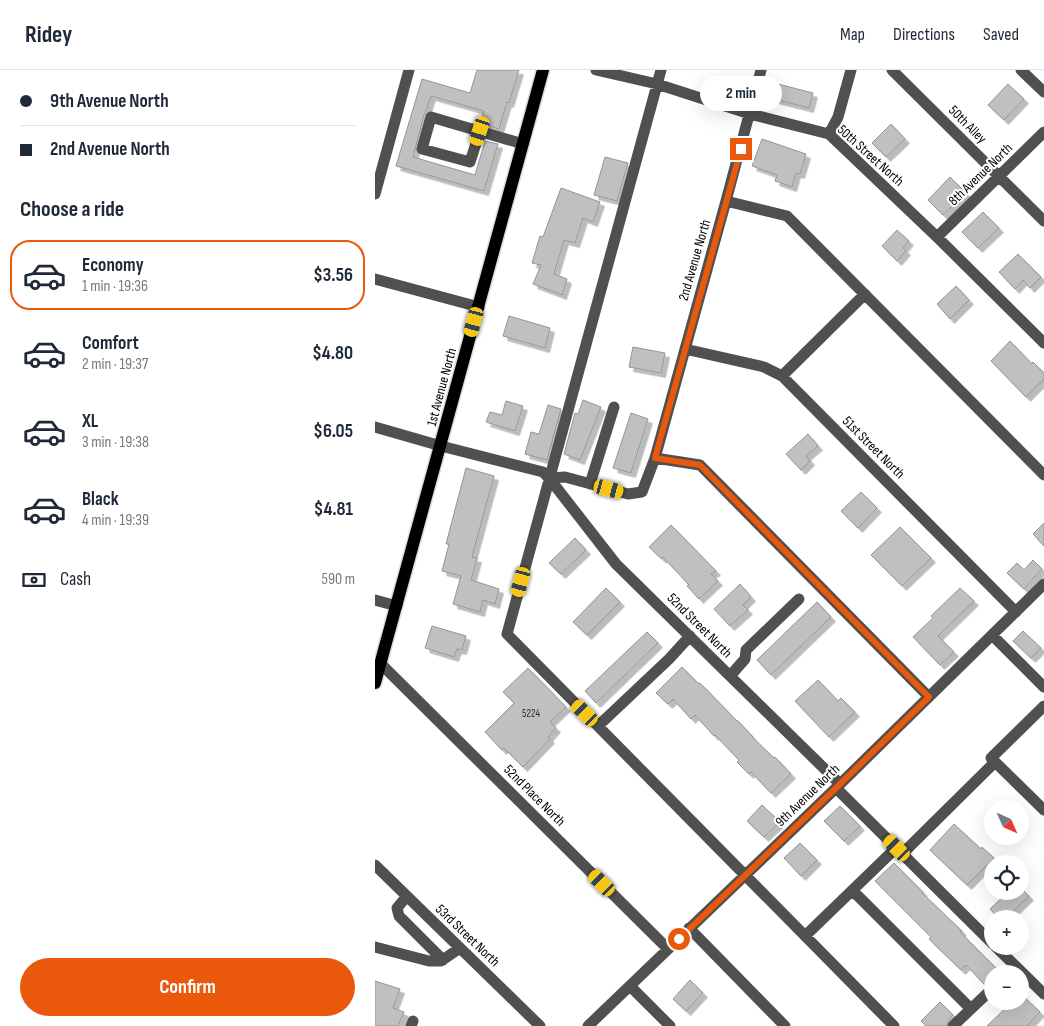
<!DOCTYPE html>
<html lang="en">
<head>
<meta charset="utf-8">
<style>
	body { margin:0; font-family:"Sofia Sans Condensed",sans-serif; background:#f6f6f7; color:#1f2937; height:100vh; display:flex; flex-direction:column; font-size:19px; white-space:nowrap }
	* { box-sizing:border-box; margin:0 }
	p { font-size:16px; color:#747a83 }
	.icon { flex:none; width:28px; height:28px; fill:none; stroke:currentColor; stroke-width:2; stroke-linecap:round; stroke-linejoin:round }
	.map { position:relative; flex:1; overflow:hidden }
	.details { display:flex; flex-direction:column; background:#fff; width:375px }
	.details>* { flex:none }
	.hud { display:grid; align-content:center; height:110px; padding:0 20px; background:#fff }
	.needle { width:32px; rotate:135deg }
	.fabs { position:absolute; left:609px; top:730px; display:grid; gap:10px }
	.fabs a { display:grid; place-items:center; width:45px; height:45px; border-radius:50%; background:#fff; box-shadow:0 5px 20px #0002; font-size:25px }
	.end { position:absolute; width:22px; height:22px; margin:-11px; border:6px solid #ea580c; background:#fff; box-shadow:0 0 0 2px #fff }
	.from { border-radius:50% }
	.bubble { position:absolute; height:35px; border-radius:18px; background:#fff; box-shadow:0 5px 20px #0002; font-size:16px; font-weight:700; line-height:35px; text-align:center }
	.car { position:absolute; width:15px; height:30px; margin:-15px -8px; border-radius:6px; box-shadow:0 0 4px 1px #0007; background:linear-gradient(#f5c518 24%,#345 0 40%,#f5c518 0 76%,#345 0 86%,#f5c518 0) }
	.hud b { display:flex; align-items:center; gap:18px; height:48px; font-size:19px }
	.hud b+b { border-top:1px solid #e0e1e3 }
	.hud i { width:12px; height:12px; background:#1f2937 }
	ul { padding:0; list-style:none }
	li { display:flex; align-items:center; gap:15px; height:70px; margin:0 10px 8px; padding:0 10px; border:2px solid transparent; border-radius:20px }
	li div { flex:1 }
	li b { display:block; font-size:19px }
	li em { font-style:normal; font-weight:700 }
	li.selected { border-color:#ea580c }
	li>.icon { width:45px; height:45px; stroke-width:1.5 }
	h2 { padding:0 20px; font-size:22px; line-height:60px }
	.pay { display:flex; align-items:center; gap:12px; height:55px; padding:0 20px; font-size:19px }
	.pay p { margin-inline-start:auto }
	.button { display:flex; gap:10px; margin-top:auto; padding:10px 20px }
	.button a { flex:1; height:58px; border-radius:30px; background:#ea580c; color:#fff; font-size:20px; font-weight:700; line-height:58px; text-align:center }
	header { display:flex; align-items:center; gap:30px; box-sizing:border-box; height:70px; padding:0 25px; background:#fff; border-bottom:1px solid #e0e1e3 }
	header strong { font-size:24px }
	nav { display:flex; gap:28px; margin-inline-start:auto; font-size:18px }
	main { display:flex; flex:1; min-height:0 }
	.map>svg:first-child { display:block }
	.building { fill:#c0c0c0; stroke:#949494; filter:url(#shadow) }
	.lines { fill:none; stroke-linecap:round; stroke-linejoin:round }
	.major-casing { stroke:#dbdbdb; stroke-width:15 }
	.minor { stroke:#505050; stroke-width:11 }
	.major { stroke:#000; stroke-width:12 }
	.route { stroke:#ea580c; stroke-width:6 }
	.labels { text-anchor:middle; stroke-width:4; stroke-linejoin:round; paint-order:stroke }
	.number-label { font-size:11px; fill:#303030 }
	.street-label { font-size:14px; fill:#000; stroke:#fff }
</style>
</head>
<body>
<header>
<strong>Ridey</strong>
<nav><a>Map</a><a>Directions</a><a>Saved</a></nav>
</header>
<main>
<section class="details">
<div class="hud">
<b><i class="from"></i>9th Avenue North</b>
<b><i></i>2nd Avenue North</b>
</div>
<h2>Choose a ride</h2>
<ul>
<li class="selected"><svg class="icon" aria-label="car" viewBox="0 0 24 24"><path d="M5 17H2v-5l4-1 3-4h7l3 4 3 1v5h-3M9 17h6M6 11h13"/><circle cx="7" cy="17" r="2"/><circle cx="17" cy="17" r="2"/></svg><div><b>Economy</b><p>1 min · 19:36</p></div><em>$3.56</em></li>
<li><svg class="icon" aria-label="car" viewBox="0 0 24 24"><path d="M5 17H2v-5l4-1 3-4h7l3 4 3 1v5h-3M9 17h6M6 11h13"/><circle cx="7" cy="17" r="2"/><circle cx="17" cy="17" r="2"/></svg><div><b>Comfort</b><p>2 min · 19:37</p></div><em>$4.80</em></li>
<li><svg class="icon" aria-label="car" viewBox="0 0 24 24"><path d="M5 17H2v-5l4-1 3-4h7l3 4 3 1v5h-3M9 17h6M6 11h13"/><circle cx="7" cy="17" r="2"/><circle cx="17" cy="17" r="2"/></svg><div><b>XL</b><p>3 min · 19:38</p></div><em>$6.05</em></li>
<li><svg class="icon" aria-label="car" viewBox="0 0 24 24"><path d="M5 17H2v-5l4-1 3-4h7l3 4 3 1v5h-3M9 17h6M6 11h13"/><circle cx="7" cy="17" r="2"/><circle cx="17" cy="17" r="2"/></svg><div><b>Black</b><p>4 min · 19:39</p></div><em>$4.81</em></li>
</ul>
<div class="pay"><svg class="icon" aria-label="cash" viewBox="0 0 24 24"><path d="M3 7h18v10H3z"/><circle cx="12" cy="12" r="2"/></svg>Cash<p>590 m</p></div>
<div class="button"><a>Confirm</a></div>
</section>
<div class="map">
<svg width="669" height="956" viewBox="0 0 669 956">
	<defs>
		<filter id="shadow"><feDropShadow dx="4.5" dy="4.5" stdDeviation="0" flood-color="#0004"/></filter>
	</defs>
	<rect width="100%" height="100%" fill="#fff"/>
	<!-- building -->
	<path class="building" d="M 102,0 L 144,0 L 134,33 L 132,32 L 124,59 L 105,53 L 109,41 L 56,26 L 51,41 L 49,45 L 38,87 L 100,105 L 110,71 L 123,74 L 109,121 L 21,96 L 47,9 L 95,23 Z
		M 403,14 L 438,23 L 434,38 L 399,29 Z
		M 633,14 L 649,29 L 629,50 L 613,35 Z
		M 516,54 L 530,69 L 511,87 L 497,73 Z
		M 387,69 L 431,84 L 425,104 L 421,103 L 417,117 L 400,111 L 402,105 L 377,96 Z
		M 230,87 L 253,93 L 242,131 L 219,125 Z
		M 575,107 L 591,123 L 568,145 L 553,130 Z
		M 186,118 L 225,132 L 218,152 L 208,148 L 200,173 L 189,170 L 179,204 L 192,209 L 187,225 L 158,214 L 166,195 L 157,193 L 165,166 L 168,167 Z
		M 608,142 L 624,158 L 603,178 L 587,162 Z
		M 522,160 L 534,171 L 528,178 L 531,181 L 522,191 L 507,176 Z
		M 643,184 L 666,207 L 655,218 L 648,210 L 640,219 L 624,202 Z
		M 581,216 L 594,230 L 575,249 L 562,234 Z
		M 134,246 L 175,258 L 170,278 L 128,266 Z
		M 635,271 L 657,294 L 658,292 L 669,303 L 669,309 L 651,327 L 616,291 Z
		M 258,277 L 290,283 L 286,303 L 254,297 Z
		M 208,330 L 226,337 L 205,390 L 189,384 L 200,343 L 203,344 Z
		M 131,331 L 148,336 L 140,361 L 111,352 L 115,342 L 127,345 Z
		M 173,335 L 186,339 L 172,390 L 150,384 L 156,362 L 164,364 Z
		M 256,343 L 273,349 L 256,403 L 238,398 Z
		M 433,364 L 443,376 L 431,386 L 435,391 L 426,400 L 411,384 Z
		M 91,398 L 119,406 L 97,487 L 102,488 L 96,510 L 124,519 L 120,534 L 108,530 L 105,542 L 78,534 L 86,506 L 67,501 L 74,474 L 71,474 Z
		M 486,422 L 502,438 L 483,458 L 466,441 Z
		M 669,453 L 669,476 L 658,464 Z
		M 296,455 L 341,501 L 336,504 L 343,511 L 324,529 L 312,516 L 314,515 L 288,487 L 287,489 L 274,477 Z
		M 525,457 L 556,488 L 527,516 L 496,485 Z
		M 200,468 L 211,480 L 186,504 L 174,493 Z
		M 658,490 L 667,499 L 649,519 L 632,503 L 642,493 L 649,500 Z
		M 365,514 L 376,527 L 368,535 L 373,540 L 355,556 L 339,539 Z
		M 231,518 L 245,532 L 212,565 L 198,552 Z
		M 585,518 L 599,531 L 563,566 L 579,582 L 565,595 L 538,567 L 558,548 L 556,546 Z
		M 442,532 L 456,547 L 396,605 L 382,590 Z
		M 57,556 L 91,566 L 87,580 L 82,579 L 79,587 L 50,578 Z
		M 648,561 L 666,578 L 656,588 L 638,571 Z
		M 272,562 L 283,573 L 221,633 L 210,621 Z
		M 307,597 L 324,614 L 325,613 L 362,651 L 362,650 L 378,667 L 377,667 L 399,688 L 400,687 L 416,704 L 396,723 L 376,702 L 374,704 L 362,692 L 364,690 L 340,665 L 339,666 L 320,645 L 316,649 L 298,629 L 293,634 L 281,623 Z
		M 153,598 L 191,637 L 175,652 L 181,658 L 173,667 L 175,669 L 148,697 L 129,678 L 127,680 L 110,662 L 139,633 L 128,622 Z
		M 443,610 L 463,631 L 466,628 L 480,642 L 454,667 L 420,631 Z
		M 387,735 L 405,752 L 389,767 L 372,751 Z
		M 465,736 L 485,756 L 469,771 L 449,751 Z
		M 579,754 L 606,779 L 607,777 L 619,788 L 592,815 L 555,780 Z
		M 425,773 L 442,790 L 426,806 L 409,788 Z
		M 519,793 L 548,822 L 547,823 L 587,861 L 585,862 L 627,904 L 618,904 L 618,911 L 610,915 L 591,895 L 586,900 L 554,869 L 556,867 L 500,811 Z
		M 634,821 L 649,821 L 654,826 L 630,849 L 624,849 L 615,839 Z
		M 315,910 L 328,923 L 311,941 L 298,929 Z
		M 0,911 L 25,919 L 18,938 L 29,942 L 23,956 L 0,956 Z
		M 645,923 L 665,942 L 652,956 L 612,956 L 638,931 L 645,931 Z
		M 565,932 L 578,945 L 573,951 L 571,956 L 551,956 L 546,951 Z"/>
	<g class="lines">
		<defs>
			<path id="major" d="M 0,613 L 168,0"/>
		</defs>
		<!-- major casing -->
		<use href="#major" class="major-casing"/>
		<!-- minor -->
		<path class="minor" d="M 221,0 L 282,14 L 375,44 L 454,64 L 562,167 L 669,273
			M 286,0 L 132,564 L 519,956
			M 517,0 L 669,151
			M 646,0 L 669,22
			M 105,61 L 95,92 L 47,79 L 56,47 L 148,74
			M 454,64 L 463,47 L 476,0
			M 0,124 L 34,0
			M 351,131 L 412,146 L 669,405
			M 562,167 L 669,62
			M 0,209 L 104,237
			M 310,279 L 389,297 L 407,306 L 641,542
			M 407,306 L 490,224
			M 0,357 L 66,376 L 168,402 L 174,408 L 241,494 L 465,714
			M 280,388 L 325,395 L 554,627
			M 174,408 L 190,407 L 253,424 L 267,422 L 280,388 L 351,131 L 386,0
			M 215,414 L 239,337
			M 0,530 L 22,536
			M 617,565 L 669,617
			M 5,593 L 293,879
			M 355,606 L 370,589 L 371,580 L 424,529
			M 669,636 L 616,688 L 669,740
			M 223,656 L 294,589 L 315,566
			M 461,718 L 618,874
			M 527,784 L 620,692
			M 0,795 L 165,956
			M 478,821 L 596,939
			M 32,826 L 22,838 L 24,846 L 68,890
			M 314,858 L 410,956
			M 430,866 L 521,778
			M 620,876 L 669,924
			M 0,877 L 54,891 L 66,891 L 85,878
			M 255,916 L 295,956
			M 36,956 L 38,951
			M 213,956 L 461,718 L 669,514
			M 578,956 L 618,918"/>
		<!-- major -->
		<use href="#major" class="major"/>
	</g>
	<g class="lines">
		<!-- route -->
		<path class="route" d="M 304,869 L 461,718 L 554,627 L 325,395 L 280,388 L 366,79"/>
	</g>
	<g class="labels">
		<!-- number labels -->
		<g class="number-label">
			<text x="156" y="647">5224</text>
		</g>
		<!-- street labels -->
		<g class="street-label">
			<text transform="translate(593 54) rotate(45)" y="5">50th Alley</text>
			<text transform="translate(496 85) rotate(42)" y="5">50th Street North</text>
			<text transform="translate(605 104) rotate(-44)" y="5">8th Avenue North</text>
			<text transform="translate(319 190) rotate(-74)" y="5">2nd Avenue North</text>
			<text transform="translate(66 317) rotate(-75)" y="5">1st Avenue North</text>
			<text transform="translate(499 377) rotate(45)" y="5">51st Street North</text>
			<text transform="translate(325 555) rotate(45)" y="5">52nd Street North</text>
			<text transform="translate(160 725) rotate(45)" y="5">52nd Place North</text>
			<text transform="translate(432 725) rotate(-44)" y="5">9th Avenue North</text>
			<text transform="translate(93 865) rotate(44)" y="5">53rd Street North</text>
		</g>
	</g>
</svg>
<div class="fabs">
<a><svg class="needle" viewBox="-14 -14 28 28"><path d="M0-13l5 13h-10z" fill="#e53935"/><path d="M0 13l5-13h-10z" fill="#747a83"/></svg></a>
<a><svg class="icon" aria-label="locate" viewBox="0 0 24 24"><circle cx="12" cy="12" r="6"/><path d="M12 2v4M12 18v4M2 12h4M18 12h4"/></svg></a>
<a>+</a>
<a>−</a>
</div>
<i class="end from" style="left:304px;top:869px"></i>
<i class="end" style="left:366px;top:79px"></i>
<div class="bubble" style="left:325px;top:6px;width:82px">2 min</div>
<i class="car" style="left:105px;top:61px;rotate:198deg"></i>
<i class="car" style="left:99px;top:252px;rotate:195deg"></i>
<i class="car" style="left:234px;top:419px;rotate:105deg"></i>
<i class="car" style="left:146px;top:512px;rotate:195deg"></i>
<i class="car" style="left:210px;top:643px;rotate:315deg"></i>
<i class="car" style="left:522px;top:778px;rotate:315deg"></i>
<i class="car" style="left:227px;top:813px;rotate:315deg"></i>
</div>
</main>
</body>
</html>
